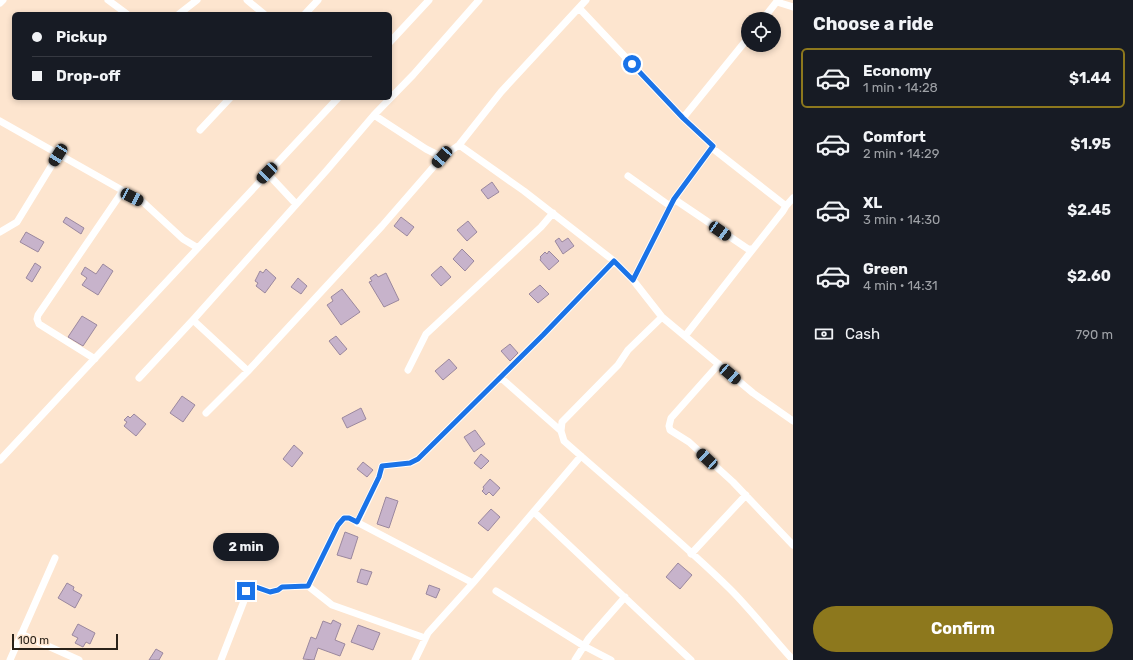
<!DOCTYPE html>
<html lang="en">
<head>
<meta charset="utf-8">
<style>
	body { margin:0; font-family:Rubik,sans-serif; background:#242831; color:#f1f3f6; height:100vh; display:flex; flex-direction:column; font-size:15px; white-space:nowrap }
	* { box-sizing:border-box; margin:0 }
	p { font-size:13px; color:#9ea1a6 }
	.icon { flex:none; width:22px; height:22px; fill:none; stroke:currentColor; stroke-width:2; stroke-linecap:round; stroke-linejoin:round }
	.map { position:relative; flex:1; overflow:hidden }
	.side { display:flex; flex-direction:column; background:#171b24; width:340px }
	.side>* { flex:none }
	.guide { position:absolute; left:12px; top:12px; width:380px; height:88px; border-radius:6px; box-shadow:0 2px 6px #0003; display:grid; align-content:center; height:88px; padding:0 20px; background:#171b24 }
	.buttons { position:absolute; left:741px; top:12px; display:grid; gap:8px }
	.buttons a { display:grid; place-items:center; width:40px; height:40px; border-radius:50%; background:#171b24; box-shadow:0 2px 6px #0003; font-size:20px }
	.scale { position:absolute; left:12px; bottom:10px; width:106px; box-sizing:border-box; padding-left:4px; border:2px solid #2a2219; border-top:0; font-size:11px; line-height:14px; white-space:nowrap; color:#2a2219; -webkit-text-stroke:3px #fde5cf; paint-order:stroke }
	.end { position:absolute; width:18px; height:18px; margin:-9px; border:5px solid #1a73e8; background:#fff; box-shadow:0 0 0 2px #fff }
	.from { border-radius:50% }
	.bubble { position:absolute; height:28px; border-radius:14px; background:#171b24; box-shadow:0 2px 6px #0003; font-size:13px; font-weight:700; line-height:28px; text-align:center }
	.car { position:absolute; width:12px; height:24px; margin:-12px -6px; border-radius:5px; box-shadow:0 0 3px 1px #0007; background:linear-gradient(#222 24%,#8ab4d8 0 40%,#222 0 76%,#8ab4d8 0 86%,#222 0) }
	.guide b { display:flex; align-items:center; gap:14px; height:38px; font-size:15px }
	.guide b+b { border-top:1px solid #363941 }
	.guide i { width:10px; height:10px; background:#f1f3f6 }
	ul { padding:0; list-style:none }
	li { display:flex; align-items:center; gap:12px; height:60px; margin:0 8px 6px; padding:0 12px; border:2px solid transparent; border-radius:6px }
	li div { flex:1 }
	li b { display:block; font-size:15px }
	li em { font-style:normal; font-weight:700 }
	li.active { border-color:#8d781d }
	li>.icon { width:36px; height:36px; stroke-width:1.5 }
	h2 { padding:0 20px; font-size:18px; line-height:48px }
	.pay { display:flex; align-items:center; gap:10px; height:44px; padding:0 20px; font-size:15px }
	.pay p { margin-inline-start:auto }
	.action { display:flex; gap:8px; margin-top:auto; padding:8px 20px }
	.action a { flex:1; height:46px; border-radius:24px; background:#8d781d; color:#fff; font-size:16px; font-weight:700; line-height:46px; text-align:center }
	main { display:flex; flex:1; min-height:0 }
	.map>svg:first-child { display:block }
	.building { fill:#c7b3cb; stroke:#9b889e }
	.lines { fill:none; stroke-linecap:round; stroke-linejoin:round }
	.street { stroke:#fff; stroke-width:7 }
	.route { stroke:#1a73e8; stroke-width:5 }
</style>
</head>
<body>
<main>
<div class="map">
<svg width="793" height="660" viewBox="0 0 793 660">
	<rect width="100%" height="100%" fill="#fde5cf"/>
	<!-- building -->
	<path class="building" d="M 492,182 L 499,192 L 488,199 L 481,190 Z
		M 66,217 L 84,228 L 81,234 L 63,222 Z
		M 401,217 L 414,227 L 407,236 L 394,226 Z
		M 468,221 L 477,232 L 467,241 L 457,230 Z
		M 26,232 L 44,242 L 38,252 L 20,242 Z
		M 559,238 L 562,242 L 568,238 L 574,246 L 563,254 L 555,241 Z
		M 462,249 L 474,261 L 465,271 L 453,259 Z
		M 549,251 L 559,261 L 549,270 L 540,260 L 541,258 L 540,257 L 545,252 L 547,254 Z
		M 35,263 L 41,267 L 32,282 L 26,278 Z
		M 103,264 L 113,271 L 98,295 L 82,285 L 87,278 L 81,274 L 85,267 L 96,274 Z
		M 441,266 L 451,277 L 441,286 L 431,275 Z
		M 266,269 L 276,278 L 265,293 L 256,286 L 258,283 L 255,281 L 260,271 L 263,273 Z
		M 386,273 L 399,300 L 384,307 L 369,282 L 372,281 L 370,278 L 376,274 L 378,277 Z
		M 298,278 L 307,286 L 301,294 L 291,287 Z
		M 540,285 L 549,294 L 538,303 L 529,294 Z
		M 342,289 L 360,312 L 341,325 L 327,305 L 333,301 L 331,297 Z
		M 82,316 L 97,325 L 83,346 L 68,337 Z
		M 336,336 L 347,349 L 340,355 L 329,341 Z
		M 510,344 L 518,353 L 510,361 L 501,351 Z
		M 449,359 L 457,368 L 443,380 L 435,371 Z
		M 182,396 L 195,405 L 183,422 L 170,413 Z
		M 361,408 L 366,419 L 347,428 L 342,418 Z
		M 134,414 L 146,424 L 136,436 L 124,426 L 127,422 L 124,420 L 128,416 L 130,418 Z
		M 475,430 L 485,444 L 474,452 L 464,437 Z
		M 294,445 L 303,453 L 292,467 L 283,459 Z
		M 481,454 L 489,461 L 481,469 L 474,463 Z
		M 363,462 L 373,470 L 367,477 L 357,469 Z
		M 490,479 L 500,488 L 493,496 L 489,492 L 486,495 L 482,491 L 484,489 L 483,487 Z
		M 386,497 L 398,501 L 389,528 L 377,524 Z
		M 491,509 L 500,517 L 488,531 L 478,523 Z
		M 345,532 L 358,537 L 351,559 L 337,555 Z
		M 678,563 L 692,575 L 680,589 L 666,577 Z
		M 361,569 L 372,572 L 367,585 L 357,582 Z
		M 67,583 L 74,587 L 73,590 L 82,595 L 75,608 L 58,598 Z
		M 429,585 L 440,589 L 436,598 L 426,594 Z
		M 333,620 L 341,624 L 335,640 L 345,644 L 340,656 L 318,648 L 314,660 L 303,659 L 311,637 L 316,639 L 323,621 L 331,624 Z
		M 78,624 L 95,633 L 90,644 L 86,642 L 83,647 L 75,643 L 78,638 L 72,635 Z
		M 358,625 L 380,633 L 373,650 L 351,642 Z
		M 156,649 L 163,653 L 159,660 L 149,660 Z"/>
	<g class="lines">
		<!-- street -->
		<path class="street" d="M 108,0 L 127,14
			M 247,0 L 264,14
			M 777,2 L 793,7
			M 0,3 L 3,0
			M 579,8 L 683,118 L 713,146 L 674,199 L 633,280
			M 179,14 L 197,0
			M 305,14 L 318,0
			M 763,19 L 778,0
			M 390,42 L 429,0
			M 374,115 L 426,149 L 442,157
			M 683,118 L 748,38
			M 0,121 L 143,202 L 183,239 L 198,248
			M 200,130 L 230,98
			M 459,145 L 524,191 L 614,261 L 633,280 L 662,317 L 753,393 L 793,421
			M 267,173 L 296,204
			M 628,176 L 670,206
			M 674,199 L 748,249 L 753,249 L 783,211 L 786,206 L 712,148
			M 786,206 L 793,198
			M 0,232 L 17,222 L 58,155
			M 662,317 L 628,350 L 618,365 L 562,422 L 561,431 L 564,441 C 619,490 677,537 730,589 C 752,611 772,637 793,660
			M 193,320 L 248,371
			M 685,336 L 753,249
			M 95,359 L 39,324 L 37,319 L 38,315 L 122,192
			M 719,364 L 671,418 L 669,426 L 670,430 L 689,442 L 733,482 L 793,545
			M 408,370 L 426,334 L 541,227 L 553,213
			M 500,377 L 561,431
			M 139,378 L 193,320 L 327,170 L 374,115 L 413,75 L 479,0
			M 206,413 L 248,371 L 382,226 L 442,157 L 459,145 L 501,92 L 586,0
			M 0,460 L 338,98
			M 534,512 L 691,660
			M 357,523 L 379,477 L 382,466 L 410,463 L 418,459 L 543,335 L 614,261
			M 691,554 L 746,495
			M 308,586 L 332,605 L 425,638
			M 496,591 L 584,646 L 611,660
			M 21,634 L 79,660
			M 10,660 L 55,558
			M 221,660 L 249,588 L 253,586 L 270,592 L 278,590 L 282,587 L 308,586 L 338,525 L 344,518 L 349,518 L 473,583
			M 415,660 L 428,633 L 473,583 L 581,456
			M 575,660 L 589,638 L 625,597"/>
	</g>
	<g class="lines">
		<!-- route -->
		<path class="route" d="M 246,591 L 253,586 L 270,592 L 278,590 L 282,587 L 308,586 L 338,525 L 344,518 L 349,518 L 357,522 L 379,477 L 382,466 L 410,463 L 418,459 L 543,335 L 614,261 L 633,280 L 674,199 L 713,146 L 683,118 L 632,64"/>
	</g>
</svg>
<div class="buttons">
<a><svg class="icon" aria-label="locate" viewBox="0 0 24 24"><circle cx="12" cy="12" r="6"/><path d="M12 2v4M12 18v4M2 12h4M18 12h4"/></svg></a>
</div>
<div class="scale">100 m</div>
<i class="end from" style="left:632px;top:64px"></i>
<i class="end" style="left:246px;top:591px"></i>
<div class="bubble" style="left:213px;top:533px;width:66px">2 min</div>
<i class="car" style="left:58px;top:155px;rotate:212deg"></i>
<i class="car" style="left:442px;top:157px;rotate:221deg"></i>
<i class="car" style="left:267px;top:173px;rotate:224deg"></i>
<i class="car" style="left:132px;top:197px;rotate:117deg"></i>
<i class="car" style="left:720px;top:231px;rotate:125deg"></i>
<i class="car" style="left:730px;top:374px;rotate:131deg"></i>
<i class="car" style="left:707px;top:459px;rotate:313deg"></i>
<div class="guide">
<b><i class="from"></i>Pickup</b>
<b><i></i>Drop-off</b>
</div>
</div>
<section class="side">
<h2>Choose a ride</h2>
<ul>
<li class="active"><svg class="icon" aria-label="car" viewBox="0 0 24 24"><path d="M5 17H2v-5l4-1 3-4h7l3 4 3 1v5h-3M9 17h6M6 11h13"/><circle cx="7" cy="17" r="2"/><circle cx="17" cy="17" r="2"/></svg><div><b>Economy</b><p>1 min · 14:28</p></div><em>$1.44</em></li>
<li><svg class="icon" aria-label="car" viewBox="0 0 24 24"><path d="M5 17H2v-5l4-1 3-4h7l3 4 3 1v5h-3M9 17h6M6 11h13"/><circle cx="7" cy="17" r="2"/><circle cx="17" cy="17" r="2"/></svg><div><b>Comfort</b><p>2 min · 14:29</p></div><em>$1.95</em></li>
<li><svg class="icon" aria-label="car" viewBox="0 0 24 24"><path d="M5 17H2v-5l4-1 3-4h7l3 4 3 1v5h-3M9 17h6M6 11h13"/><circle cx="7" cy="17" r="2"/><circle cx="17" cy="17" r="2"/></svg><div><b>XL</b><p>3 min · 14:30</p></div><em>$2.45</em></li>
<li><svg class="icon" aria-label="car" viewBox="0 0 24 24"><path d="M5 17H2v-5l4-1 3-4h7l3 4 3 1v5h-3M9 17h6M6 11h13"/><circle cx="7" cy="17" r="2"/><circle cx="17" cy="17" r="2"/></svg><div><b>Green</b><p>4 min · 14:31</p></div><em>$2.60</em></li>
</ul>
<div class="pay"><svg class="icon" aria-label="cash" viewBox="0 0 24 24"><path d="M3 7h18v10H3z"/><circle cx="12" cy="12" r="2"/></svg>Cash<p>790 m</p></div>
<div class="action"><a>Confirm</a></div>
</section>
</main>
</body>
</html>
